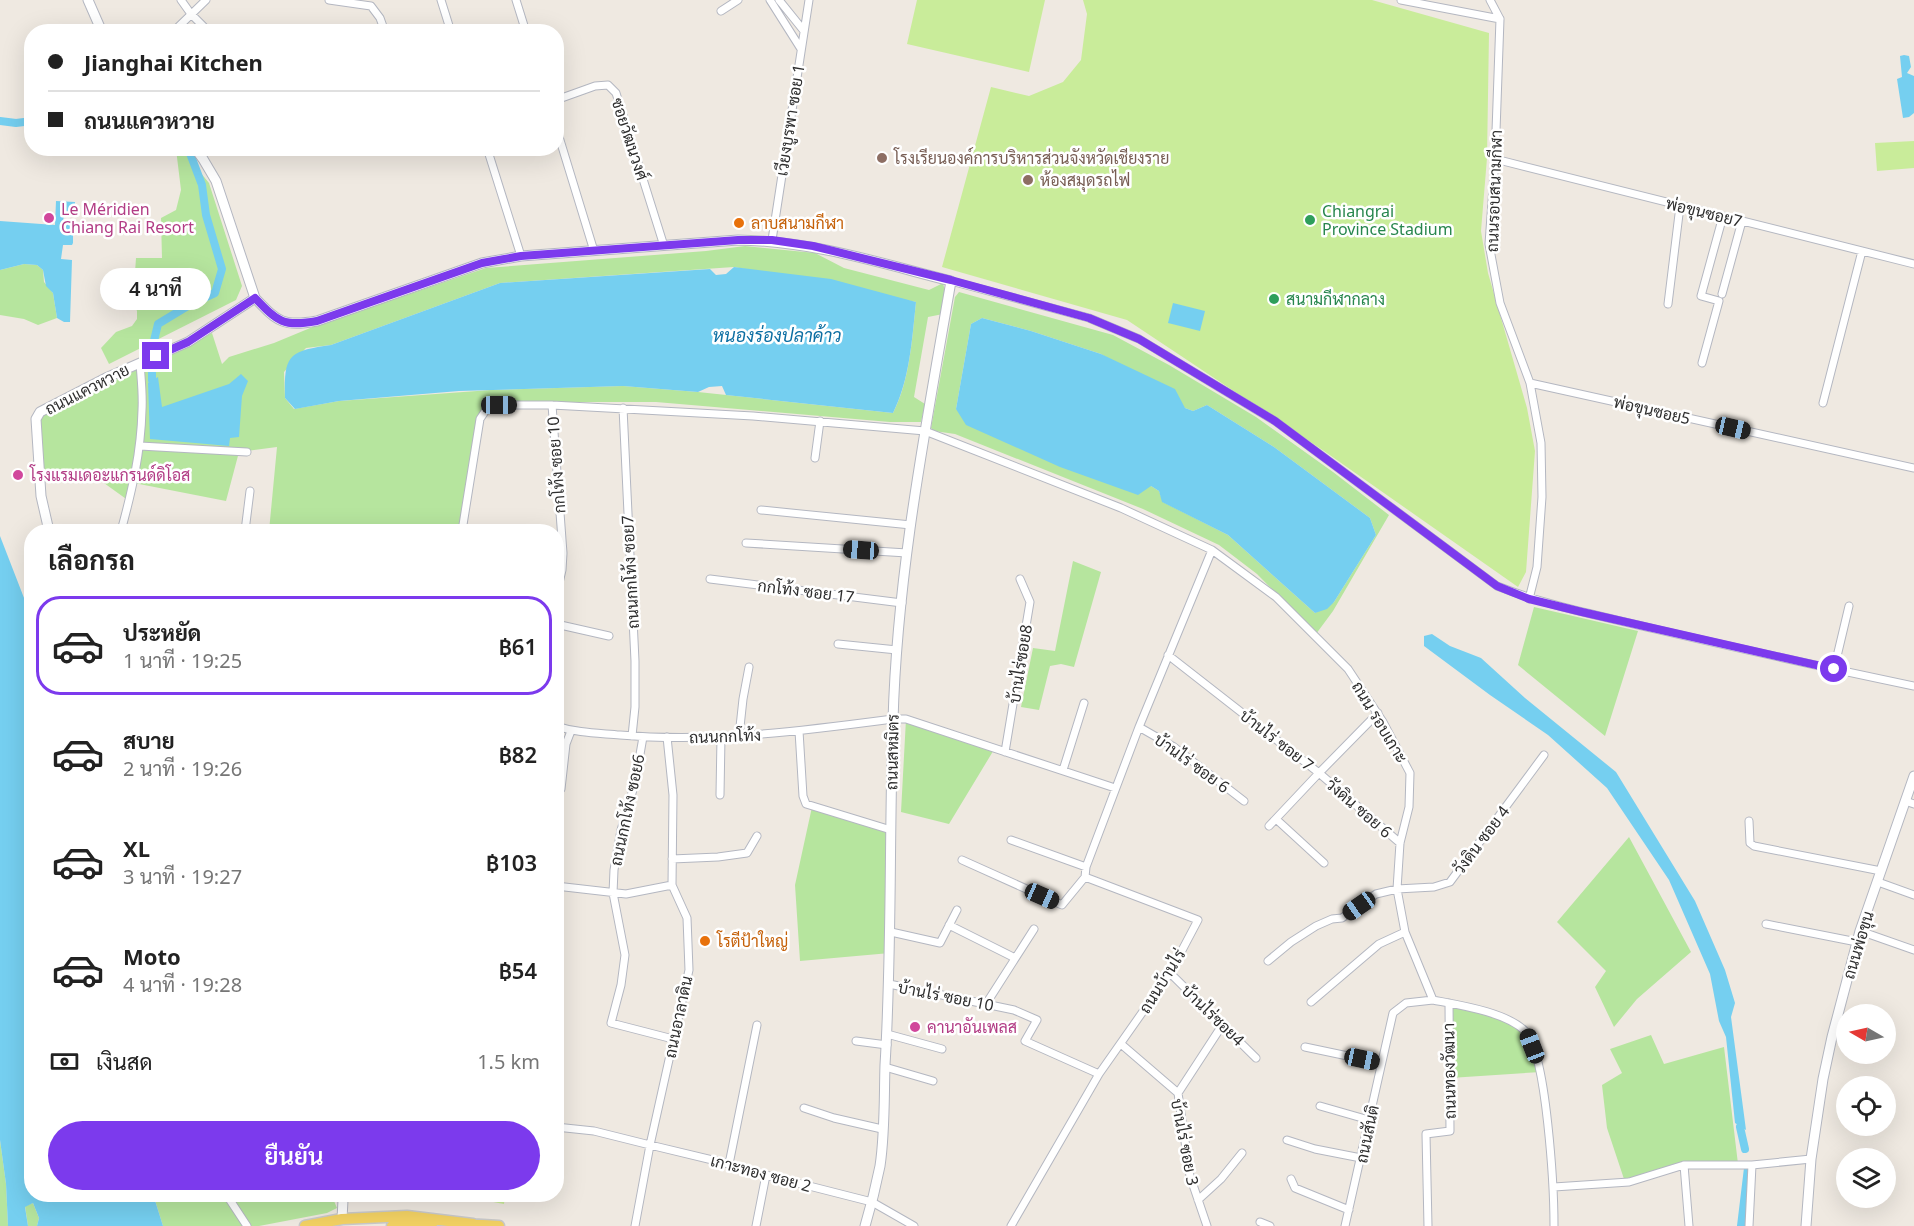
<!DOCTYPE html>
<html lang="th">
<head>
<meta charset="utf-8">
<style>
	body { margin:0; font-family:"Noto Sans",Sarabun,sans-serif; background:#f2f2f2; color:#222; height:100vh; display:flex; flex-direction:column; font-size:22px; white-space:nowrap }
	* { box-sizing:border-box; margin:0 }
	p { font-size:20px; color:#767676 }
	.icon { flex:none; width:33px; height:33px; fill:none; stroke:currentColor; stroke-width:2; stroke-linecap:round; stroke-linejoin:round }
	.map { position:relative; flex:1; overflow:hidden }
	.sheet { position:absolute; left:24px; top:524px; width:540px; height:678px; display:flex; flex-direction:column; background:#fff; border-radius:24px; box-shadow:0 6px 24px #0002 }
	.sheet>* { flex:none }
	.top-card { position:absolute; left:24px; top:24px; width:540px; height:132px; border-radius:24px; box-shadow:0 6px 24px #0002; display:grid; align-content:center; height:132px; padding:0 24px; background:#fff }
	.needle { width:39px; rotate:279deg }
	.tools { position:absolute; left:1836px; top:1004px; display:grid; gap:12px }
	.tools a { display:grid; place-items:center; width:60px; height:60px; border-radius:50%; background:#fff; box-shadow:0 6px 24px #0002; font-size:30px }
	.end { position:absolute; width:27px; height:27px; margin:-14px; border:8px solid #7c3aed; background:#fff; box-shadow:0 0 0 3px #fff }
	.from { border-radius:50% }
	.bubble { position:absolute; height:42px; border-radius:21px; background:#fff; box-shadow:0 6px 24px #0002; font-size:20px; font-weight:600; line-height:42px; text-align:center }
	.car { position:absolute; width:18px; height:36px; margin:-18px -9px; border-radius:8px; box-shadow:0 0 4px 2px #0007; background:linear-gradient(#222 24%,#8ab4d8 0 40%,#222 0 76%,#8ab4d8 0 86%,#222 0) }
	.top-card b { display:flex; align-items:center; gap:21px; height:57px; font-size:22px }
	.top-card b+b { border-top:2px solid #e0e0e0 }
	.top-card i { width:15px; height:15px; background:#222 }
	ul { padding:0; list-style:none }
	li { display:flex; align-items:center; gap:18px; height:99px; margin:0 12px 9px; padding:0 12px; border:3px solid transparent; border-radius:24px }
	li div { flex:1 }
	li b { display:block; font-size:22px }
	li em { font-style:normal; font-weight:600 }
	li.active { border-color:#7c3aed }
	li>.icon { width:54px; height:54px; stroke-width:1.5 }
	h2 { padding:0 24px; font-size:27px; line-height:72px }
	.pay { display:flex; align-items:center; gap:15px; height:66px; padding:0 24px; font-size:22px }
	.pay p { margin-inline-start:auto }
	.action { display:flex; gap:12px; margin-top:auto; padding:12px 24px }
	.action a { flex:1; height:69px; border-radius:36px; background:#7c3aed; color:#fff; font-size:24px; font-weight:600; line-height:69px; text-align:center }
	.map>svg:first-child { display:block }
	.green { fill:#b6e59e; fill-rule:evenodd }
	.pitch { fill:#c9ec9a }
	.water { fill:#75cff0 }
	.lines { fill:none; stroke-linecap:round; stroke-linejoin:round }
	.canal { stroke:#75cff0; stroke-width:8 }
	.street-casing { stroke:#b4b7c1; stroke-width:9 }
	.secondary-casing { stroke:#b4b7c1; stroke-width:11 }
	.primary-casing { stroke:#c9c9c9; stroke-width:13 }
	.street { stroke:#fff; stroke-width:7 }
	.secondary { stroke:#fff; stroke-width:9 }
	.primary { stroke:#f2d163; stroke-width:10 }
	.route { stroke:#7c3aed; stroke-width:8 }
	.education-dot { fill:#8d6e63; stroke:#fff; stroke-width:2 }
	.hotel-dot { fill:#d1479c; stroke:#fff; stroke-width:2 }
	.leisure-dot { fill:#2e9e5b; stroke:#fff; stroke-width:2 }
	.food-dot { fill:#e8710a; stroke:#fff; stroke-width:2 }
	.labels { text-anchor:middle; stroke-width:5; stroke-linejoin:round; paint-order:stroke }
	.street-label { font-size:16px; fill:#2e2e2e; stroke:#fff }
	.education-label { font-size:16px; fill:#785e54; stroke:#fff; text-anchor:start }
	.hotel-label { font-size:16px; fill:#b23c85; stroke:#fff; text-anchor:start }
	.leisure-label { font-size:16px; fill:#27864d; stroke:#fff; text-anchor:start }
	.food-label { font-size:16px; fill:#c56008; stroke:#fff; text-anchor:start }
	.water-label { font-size:18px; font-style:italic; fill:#0d6fa3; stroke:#fff }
</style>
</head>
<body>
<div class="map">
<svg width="1914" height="1226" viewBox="0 0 1914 1226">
	<rect width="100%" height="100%" fill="#efe9e1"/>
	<!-- green -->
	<path class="green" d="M 176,149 L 181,149 L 209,183 L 242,286 L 236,300 L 109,364 L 101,348 L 116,332 L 132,326 L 137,319 L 137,311 L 133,301 L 136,258 L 162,258 L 161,218 L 176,210 L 181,190 Z
		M 745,246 L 815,253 L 844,268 L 929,290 L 943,283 L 946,295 L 943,314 L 928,317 L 914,397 L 925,404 L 921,422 L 890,422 L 656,402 L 498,402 L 499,405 L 479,422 L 462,531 L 269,531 L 277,447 L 239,452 L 226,501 L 134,483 L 129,501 L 97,478 L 40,477 L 36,419 L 212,333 L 222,364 L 229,357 L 274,343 L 315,326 L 486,268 L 706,251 ZM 734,267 L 916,302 C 912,339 910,380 893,413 L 698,392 L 623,386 L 491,390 L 339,401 L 294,409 L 285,398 L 284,372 L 306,348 L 331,345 L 500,283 Z
		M 24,264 L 37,265 L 43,270 L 44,282 L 53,293 L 57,318 L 38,325 L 24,319 L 0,315 L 0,270 Z
		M 959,292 L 1113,335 L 1169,365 L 1256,417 L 1333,472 L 1389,515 L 1333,611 L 1316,634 L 1257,574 L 1219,545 L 1143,509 L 955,434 L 934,431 L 931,428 L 955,297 ZM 982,318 L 1031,331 L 1101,354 L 1185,408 L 1193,411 L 1207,405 L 1274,447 L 1370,518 L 1376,535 L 1334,602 L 1315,613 L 1228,535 L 1163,502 L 1159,491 L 1151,486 L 956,409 L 971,324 Z
		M 1073,561 L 1101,572 L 1074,667 L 1061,664 L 1050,666 L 1039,710 L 1021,707 L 1033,648 L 1055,651 Z
		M 1534,607 L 1638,631 L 1605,736 L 1518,665 Z
		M 906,719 L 995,748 L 949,824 L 901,812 Z
		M 812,807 L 891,830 L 890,953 L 800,961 L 795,885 Z
		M 1629,837 L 1691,952 L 1637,999 L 1614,1027 L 1595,987 L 1606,971 L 1557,922 Z
		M 1449,1003 L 1484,1010 L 1526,1032 L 1541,1072 L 1450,1078 Z
		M 1651,1035 L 1664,1064 L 1724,1047 L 1738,1164 L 1684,1164 L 1625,1182 L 1607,1128 L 1602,1085 L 1622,1073 L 1610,1049 Z
		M 0,1140 L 6,1184 L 8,1226 L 0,1226 Z
		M 153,1194 L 331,1194 L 337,1208 L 327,1213 L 259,1226 L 163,1226 Z
		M 33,1203 L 39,1218 L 37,1226 L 28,1226 L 25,1206 Z"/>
	<!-- pitch -->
	<path class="pitch" d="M 917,0 L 1045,0 L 1029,72 L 907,44 Z
		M 1083,0 L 1372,0 L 1489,33 L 1487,158 L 1481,231 L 1488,273 L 1527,408 L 1535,451 L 1526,572 L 1518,587 L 1324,451 L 1127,320 L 942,267 L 991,87 L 1029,96 L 1063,82 L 1081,60 L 1087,14 Z
		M 1914,141 L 1914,168 L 1877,171 L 1875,143 Z
		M 473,1194 L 505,1194 L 504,1204 L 472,1198 Z"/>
	<!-- water -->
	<path class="water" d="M 1904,55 L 1909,56 L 1911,67 L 1907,73 L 1914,76 L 1914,113 L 1909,117 L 1903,118 L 1897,79 L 1902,77 L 1900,56 Z
		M 56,201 L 75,202 L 75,212 L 64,212 L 63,224 L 73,224 L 73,243 L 72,245 L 63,245 L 61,259 L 72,260 L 70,322 L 64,322 L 57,318 L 53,293 L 46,286 L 43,270 L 37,265 L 24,264 L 0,270 L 0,221 L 55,225 Z
		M 734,267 L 831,279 L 916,302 C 912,339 910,379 893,413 L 726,395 L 722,386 L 709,387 L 698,392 L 623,386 L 459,391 L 339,401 L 295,409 L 285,398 C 284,355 288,351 331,345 L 500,283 L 710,269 L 716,275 L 726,274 Z
		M 1173,303 L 1205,311 L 1200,331 L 1168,323 Z
		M 982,318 L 1031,331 L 1101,354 L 1175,389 L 1185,408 L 1193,411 L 1207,405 L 1274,447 L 1370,518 L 1376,535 L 1334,602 L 1327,609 L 1315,613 L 1228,535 L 1162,502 L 1159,491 L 1151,486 L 1138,495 L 1060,467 L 966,425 L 956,409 L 971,324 Z
		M 241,374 L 248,381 L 242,396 L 239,437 L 230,438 L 229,446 L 150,439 L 148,383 L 158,377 L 162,407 L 229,384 Z
		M 0,536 L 31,616 L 32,1194 L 153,1194 L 163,1226 L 37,1226 L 39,1218 L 33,1203 L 25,1207 L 28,1226 L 8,1226 L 6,1184 L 0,1140 Z
		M 1432,634 L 1450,646 L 1481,658 L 1525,698 L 1616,772 L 1695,901 L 1725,970 L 1735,1003 L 1731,1017 L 1746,1130 L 1735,1123 L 1726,1037 L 1719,1021 L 1710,974 L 1669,880 L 1607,788 L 1548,735 L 1490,695 L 1424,646 L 1424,636 Z"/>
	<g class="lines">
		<!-- canal -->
		<path class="canal" d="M 0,121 L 16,123 L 32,121
			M 152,349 L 158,324 L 191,304 L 215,293 L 222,269 L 206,215 L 202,185 L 188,148
			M 152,380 L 152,365
			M 1740,1127 L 1745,1149
			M 1741,1226 L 1748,1168"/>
		<defs>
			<path id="street" d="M 181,0 L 191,14 L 209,32
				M 329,0 L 371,6 L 380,18 L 385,32
				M 441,0 L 451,32
				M 516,0 L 526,32
				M 770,0 L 801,49
				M 779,0 L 804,31
				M 1401,0 L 1500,19 L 1495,159 L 1489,244 L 1500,303 L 1530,383 L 1541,443 L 1542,497 L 1537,567 L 1529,599
				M 1490,0 L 1500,19
				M 721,11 L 738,0
				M 173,32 L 206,0
				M 556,100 L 595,86 L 608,85 L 616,93 L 664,246
				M 556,127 L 594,251
				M 487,148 L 521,256
				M 1495,159 L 1914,264
				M 772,240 L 809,0
				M 951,281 L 1089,318 L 1139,339 L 1275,421 L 1497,586 C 1548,606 1602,616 1655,629 C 1741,649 1828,668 1914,686
				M 1722,294 L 1742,221
				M 1668,304 L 1680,206
				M 1702,363 L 1719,301 L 1701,296 L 1723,216
				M 1530,383 L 1914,468
				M 1823,403 L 1862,251
				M 552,405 L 563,553 L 562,570 L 556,596
				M 623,408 L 635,661 L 635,707 L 632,736
				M 140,446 L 247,452
				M 815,458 L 820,421
				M 761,510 L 911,525
				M 121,531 C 132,491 141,452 142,410 C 143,394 141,378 140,363
				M 245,531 L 250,491
				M 462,531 L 480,419 L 486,410 L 499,405 L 552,405 L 753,416 L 925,431 L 1121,508 L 1212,550 L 1276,597 L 1348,669 L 1383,722 L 1410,773 L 1409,807 L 1400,843 L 1397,889 L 1405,932 L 1433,1000 C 1459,1005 1506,1012 1525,1031 C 1547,1053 1554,1191 1554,1226
				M 746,543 L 907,553
				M 710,579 L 902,603
				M 556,624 L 609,636
				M 838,644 L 897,650
				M 1168,655 L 1319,773 L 1378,713
				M 1834,669 L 1849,606
				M 556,726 C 577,733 598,733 620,735 C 711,743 802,731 893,719 L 906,719 L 1115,788
				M 1139,727 L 1174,747 L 1244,801
				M 799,731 L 803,796 L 806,804 L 891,830
				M 739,736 L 743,699 L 749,667
				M 643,737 L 635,783 L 621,830 L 614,870 L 613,893 L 625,955 L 621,985 L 611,1023 L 673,1039
				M 1005,752 L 1030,602 L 1020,579
				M 1063,770 L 1084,703
				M 561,789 L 566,744 L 571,731
				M 720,795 L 721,737
				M 1905,801 L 1914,804
				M 1276,819 L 1324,863
				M 1749,821 L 1750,843 L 1754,846 L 1881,871
				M 1269,826 L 1319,773 L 1400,843
				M 1011,840 L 1086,867
				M 672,859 L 718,857 L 747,853 L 757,836
				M 962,860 L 1062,905 L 1085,877
				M 1878,882 L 1914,895
				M 556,886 L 626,894 L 672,885
				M 1766,924 L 1857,942
				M 949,925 L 1015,958
				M 1860,931 L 1914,950
				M 891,932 L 940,943 L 957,910
				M 1268,961 L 1291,942 L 1316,926 L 1332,919 L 1342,918 L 1376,894 L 1397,889 L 1434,887 L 1450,882 L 1544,755
				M 1170,973 L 1256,1058
				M 889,984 L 1014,1010 L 1037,1020 L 1025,1041 L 1099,1074
				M 1311,1002 L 1379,944 L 1405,932
				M 986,1004 L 1034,929
				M 887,1034 L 942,1049
				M 856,1041 L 887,1045
				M 1121,1044 L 1178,1093 L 1190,1176 L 1207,1226
				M 1305,1047 L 1381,1063
				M 885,1067 L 933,1081
				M 1178,1093 L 1223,1024
				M 1320,1106 L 1369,1120
				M 804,1108 L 834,1118 L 882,1129
				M 556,1127 L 594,1131 L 650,1145 L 729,1164 L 766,1175 L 872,1202 L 914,1226
				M 1287,1140 L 1315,1149 L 1361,1158
				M 729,1164 L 757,1025
				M 1684,1165 L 1689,1226
				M 1291,1179 L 1295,1188 L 1349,1210
				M 1554,1187 L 1629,1182 L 1684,1165 L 1752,1165 L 1811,1159
				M 226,1194 L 247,1226
				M 1198,1200 L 1221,1179 L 1242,1153
				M 1260,1222 L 1270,1226
				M 635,1226 L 650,1145 L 689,970 L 687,918 L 672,885 L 673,795 L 667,737
				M 756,1226 L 766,1175
				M 1011,1226 L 1099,1074 L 1170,973 L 1198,920 L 1085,877 L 1086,867 L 1139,727 L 1212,550
				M 1345,1226 L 1393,1013 L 1406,1003 L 1433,1000
				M 1428,1226 L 1426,1134 L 1450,1131 L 1449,1003
				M 1749,1226 L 1752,1165"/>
			<path id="secondary" d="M 88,0 L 102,32
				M 255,298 C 278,322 283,327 317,321 L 482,263 L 521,256 L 738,240 C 812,241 880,263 951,281 C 926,426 897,573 893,721 C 889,836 892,951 885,1065 C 884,1098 885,1133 880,1166 C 876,1186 871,1206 865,1226
				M 49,531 L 41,496 L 36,419 L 40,412 L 108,377 L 188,342 L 255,298 L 216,181 L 203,159 L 195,148
				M 340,1194 L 343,1200 L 342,1219
				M 1806,1226 L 1811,1159 L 1823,1079 L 1832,1037 L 1860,931 L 1914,776"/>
			<path id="primary" d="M 466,1224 L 499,1226
				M 305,1226 L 342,1219 L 407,1216 L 473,1224
				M 392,1226 L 432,1224"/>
		</defs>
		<!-- street casing -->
		<use href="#street" class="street-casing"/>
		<!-- secondary casing -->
		<use href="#secondary" class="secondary-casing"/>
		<!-- primary casing -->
		<use href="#primary" class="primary-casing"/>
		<!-- street -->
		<use href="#street" class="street"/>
		<!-- secondary -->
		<use href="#secondary" class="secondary"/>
		<!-- primary -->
		<use href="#primary" class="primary"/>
	</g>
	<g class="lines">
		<!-- route -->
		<path class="route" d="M 156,356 L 188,342 L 255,298 C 278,322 283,327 317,321 L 482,263 L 521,256 L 738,240 L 772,240 L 813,246 L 951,280 L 1089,318 L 1139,339 L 1275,421 L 1497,586 L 1529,599 L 1582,612 L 1834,669"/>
	</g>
	<!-- markers -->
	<g class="education-dot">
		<circle cx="882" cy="158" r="6"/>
		<circle cx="1028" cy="180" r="6"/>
	</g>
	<g class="hotel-dot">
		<circle cx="49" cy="218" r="6"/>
		<circle cx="18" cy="475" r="6"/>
		<circle cx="915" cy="1027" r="6"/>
	</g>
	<g class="leisure-dot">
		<circle cx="1310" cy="220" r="6"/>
		<circle cx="1274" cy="299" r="6"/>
	</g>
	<g class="food-dot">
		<circle cx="739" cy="223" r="6"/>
		<circle cx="705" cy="941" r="6"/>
	</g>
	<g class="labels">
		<!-- street labels -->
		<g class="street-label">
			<text transform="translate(790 120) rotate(-81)" y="6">เวียงบูรพา ซอย 1</text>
			<text transform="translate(630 139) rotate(72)" y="6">ซอยวัฒนวงศ์</text>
			<text transform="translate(1494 191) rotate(-88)" y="6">ถนนรอบสนามกีฬา</text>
			<text transform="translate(1704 212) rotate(14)" y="6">พ่อขุนซอย7</text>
			<text transform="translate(87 389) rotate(-27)" y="6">ถนนแควหวาย</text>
			<text transform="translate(1652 410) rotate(13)" y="6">พ่อขุนซอย5</text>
			<text transform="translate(556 465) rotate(-94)" y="6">กกโท้ง ซอย 10</text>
			<text transform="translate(630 572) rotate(-93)" y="6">ถนนกกโท้ง ซอย7</text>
			<text transform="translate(806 591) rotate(7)" y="6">กกโท้ง ซอย 17</text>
			<text transform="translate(1020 664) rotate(-81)" y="6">บ้านไร่ซอย8</text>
			<text transform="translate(1380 722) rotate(59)" y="6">ถนน รอบเกาะ</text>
			<text transform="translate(725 736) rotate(-2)" y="6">ถนนกกโท้ง</text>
			<text transform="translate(1277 740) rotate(38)" y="6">บ้านไร่ ซอย 7</text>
			<text transform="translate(892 752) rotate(-89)" y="6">ถนนสหมิตร</text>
			<text transform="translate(1192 763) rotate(36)" y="6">บ้านไร่ ซอย 6</text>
			<text transform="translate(1359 808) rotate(41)" y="6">วังดิน ซอย 6</text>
			<text transform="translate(627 810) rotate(-78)" y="6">ถนนกกโท้ง ซอย6</text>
			<text transform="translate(1481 840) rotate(-53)" y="6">วังดิน ซอย 4</text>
			<text transform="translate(1858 945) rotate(-73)" y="6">ถนนพ่อขุน</text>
			<text transform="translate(1162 981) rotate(-58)" y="6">ถนนบ้านไร่</text>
			<text transform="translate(946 996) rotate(11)" y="6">บ้านไร่ ซอย 10</text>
			<text transform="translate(1213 1015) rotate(44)" y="6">บ้านไร่ซอย4</text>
			<text transform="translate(678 1017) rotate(-78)" y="6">ถนนอาลาดิน</text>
			<text transform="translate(1449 1071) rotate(-91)" y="6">ถนนทองวัฒนา</text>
			<text transform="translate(1367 1134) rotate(-78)" y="6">ถนนสันติ</text>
			<text transform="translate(1185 1142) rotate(79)" y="6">บ้านไร่ ซอย 3</text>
			<text transform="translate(761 1173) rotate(15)" y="6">เกาะทอง ซอย 2</text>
		</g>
		<!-- education labels -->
		<g class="education-label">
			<text x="894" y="164">โรงเรียนองค์การบริหารส่วนจังหวัดเชียงราย</text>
			<text x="1040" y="186">ห้องสมุดรถไฟ</text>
		</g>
		<!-- hotel labels -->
		<g class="hotel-label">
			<text x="61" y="215">Le Méridien<tspan x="61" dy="18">Chiang Rai Resort</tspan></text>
			<text x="30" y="481">โรงแรมเดอะแกรนด์ดิโอส</text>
			<text x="927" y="1033">คานาอันเพลส</text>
		</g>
		<!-- leisure labels -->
		<g class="leisure-label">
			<text x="1322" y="217">Chiangrai<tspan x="1322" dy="18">Province Stadium</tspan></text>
			<text x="1286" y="305">สนามกีฬากลาง</text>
		</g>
		<!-- food labels -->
		<g class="food-label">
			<text x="751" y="229">ลาบสนามกีฬา</text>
			<text x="717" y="947">โรตีป้าใหญ่</text>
		</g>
		<!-- water labels -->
		<g class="water-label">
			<text x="777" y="342">หนองร่องปลาค้าว</text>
		</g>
	</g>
</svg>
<div class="tools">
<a><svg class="needle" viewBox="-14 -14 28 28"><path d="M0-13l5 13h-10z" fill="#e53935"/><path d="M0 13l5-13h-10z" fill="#767676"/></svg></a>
<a><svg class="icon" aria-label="locate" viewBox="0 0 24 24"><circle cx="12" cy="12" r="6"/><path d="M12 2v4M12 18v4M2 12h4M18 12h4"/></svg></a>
<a><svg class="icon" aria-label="layers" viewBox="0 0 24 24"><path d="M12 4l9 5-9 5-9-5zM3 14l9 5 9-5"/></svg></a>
</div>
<i class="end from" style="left:1834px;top:669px"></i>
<i class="end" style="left:156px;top:356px"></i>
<div class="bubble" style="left:100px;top:268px;width:111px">4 นาที</div>
<i class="car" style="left:499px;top:405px;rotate:90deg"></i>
<i class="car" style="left:1733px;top:428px;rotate:103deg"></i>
<i class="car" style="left:861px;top:550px;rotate:274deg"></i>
<i class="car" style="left:1042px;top:896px;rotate:114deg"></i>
<i class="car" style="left:1359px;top:906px;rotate:235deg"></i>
<i class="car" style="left:1532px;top:1046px;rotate:339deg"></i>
<i class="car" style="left:1362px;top:1059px;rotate:102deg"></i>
<div class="top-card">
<b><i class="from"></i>Jianghai Kitchen</b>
<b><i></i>ถนนแควหวาย</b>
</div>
<section class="sheet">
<h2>เลือกรถ</h2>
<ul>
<li class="active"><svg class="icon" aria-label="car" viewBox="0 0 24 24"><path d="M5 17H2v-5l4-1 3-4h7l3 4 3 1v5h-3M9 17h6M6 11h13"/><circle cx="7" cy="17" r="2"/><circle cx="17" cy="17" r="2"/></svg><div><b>ประหยัด</b><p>1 นาที · 19:25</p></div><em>฿61</em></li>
<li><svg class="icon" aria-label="car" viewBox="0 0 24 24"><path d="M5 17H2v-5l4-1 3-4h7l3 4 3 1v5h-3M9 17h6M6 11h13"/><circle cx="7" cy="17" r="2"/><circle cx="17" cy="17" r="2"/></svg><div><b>สบาย</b><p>2 นาที · 19:26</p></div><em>฿82</em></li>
<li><svg class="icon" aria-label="car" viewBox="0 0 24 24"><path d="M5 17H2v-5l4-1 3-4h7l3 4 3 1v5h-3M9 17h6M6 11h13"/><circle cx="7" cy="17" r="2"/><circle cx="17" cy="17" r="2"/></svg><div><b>XL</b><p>3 นาที · 19:27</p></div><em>฿103</em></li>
<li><svg class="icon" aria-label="car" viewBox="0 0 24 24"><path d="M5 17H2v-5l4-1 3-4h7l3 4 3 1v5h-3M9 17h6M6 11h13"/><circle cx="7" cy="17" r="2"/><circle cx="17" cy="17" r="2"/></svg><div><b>Moto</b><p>4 นาที · 19:28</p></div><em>฿54</em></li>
</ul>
<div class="pay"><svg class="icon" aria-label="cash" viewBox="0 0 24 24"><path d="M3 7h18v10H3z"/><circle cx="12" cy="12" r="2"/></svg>เงินสด<p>1.5 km</p></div>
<div class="action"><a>ยืนยัน</a></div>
</section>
</div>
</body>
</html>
